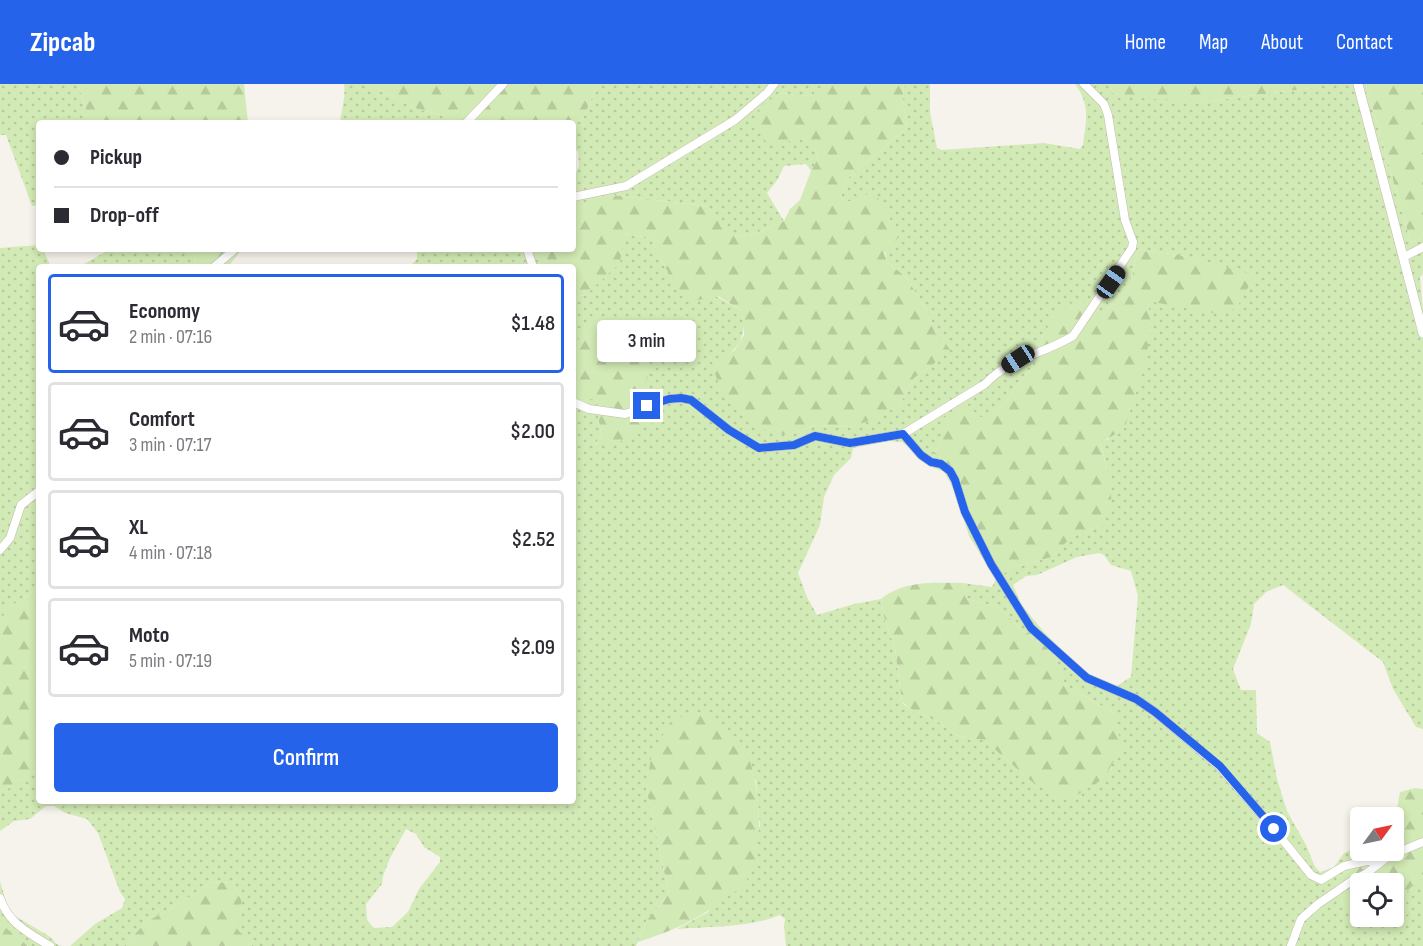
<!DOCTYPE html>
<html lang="en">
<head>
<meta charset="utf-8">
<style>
	body { margin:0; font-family:"Sofia Sans Condensed",sans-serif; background:#f7f7f7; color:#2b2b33; height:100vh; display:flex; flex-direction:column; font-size:22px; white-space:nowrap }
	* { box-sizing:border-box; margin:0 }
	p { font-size:20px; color:#7c7c81 }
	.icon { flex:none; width:33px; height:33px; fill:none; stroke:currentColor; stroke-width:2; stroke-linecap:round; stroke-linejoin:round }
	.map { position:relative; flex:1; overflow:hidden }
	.side { position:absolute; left:36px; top:180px; width:540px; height:540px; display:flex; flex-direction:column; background:#fff; border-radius:6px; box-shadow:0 3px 9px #0003 }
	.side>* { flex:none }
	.hud { position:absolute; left:36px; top:36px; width:540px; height:132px; border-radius:6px; box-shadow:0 3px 9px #0003; display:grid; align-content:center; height:132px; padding:0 18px; background:#fff }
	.needle { width:39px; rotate:57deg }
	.fabs { position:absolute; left:1350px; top:723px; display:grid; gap:12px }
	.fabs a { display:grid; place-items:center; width:54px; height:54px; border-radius:6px; background:#fff; box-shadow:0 3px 9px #0003; font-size:30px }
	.end { position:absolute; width:27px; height:27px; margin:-14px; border:8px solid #2563eb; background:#fff; box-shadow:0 0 0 3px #fff }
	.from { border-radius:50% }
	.bubble { position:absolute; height:42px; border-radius:6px; background:#fff; box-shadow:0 3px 9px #0003; font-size:20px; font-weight:600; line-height:42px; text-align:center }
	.car { position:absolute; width:18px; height:36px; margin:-18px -9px; border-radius:8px; box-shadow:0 0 4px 2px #0007; background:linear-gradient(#222 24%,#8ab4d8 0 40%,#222 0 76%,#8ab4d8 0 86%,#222 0) }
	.hud b { display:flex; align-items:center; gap:21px; height:57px; font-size:22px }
	.hud b+b { border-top:2px solid #e1e1e2 }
	.hud i { width:15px; height:15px; background:#2b2b33 }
	ul { padding:10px 0 0; list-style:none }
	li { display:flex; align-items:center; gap:18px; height:99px; margin:0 12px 9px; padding:0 6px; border:3px solid #e1e1e2; border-radius:6px }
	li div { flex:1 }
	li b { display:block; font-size:22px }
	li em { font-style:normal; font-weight:600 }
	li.selected { border-color:#2563eb }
	li>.icon { width:54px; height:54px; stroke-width:1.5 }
	.action { display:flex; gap:12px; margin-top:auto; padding:12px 18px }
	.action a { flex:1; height:69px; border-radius:6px; background:#2563eb; color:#fff; font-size:24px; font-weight:600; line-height:69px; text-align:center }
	header { display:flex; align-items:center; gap:36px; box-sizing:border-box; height:84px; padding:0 30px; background:#2563eb; color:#fff }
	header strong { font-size:28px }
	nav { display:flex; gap:33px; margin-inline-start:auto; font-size:21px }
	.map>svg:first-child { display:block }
	.grass { fill:url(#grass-dots); fill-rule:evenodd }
	.forest { fill:url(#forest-firs); fill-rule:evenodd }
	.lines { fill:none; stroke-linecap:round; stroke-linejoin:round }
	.minor-casing { stroke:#c2bbae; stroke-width:9 }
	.tertiary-casing { stroke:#c2bbae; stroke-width:10 }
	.minor { stroke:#fff; stroke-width:8 }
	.tertiary { stroke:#fff; stroke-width:9 }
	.route { stroke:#2563eb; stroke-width:8 }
</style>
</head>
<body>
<header>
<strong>Zipcab</strong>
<nav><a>Home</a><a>Map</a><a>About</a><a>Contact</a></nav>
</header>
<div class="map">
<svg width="1423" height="862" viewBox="0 0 1423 862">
	<defs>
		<pattern id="grass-dots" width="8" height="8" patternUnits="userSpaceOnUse" patternTransform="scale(1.5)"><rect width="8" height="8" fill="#d2eab5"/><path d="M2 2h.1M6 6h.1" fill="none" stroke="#b6ca9c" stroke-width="1.8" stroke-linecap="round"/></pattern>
		<pattern id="forest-firs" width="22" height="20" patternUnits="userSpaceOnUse" patternTransform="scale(1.5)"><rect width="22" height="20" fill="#d2eab5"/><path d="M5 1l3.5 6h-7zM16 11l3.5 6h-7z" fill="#b6ca9c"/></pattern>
	</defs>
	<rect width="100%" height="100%" fill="#f6f3ec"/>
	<!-- grass -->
	<path class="grass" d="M 0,0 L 78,0 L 90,39 L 39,39 L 39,121 L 32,122 L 6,51 L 0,51 Z
		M 344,0 L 367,0 L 415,24 L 447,33 L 450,39 L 340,39 C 341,26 346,14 344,0 Z
		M 598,0 L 825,0 L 811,12 L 779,9 L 800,55 L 814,60 L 818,76 L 811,87 L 806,80 L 784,82 L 778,95 L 767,109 L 784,137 L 754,150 L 734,153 L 707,122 L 611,111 L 573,124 L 573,95 L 579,82 L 578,68 L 573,62 L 573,39 L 545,39 L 549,37 L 581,38 Z
		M 904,0 L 930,0 L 930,28 L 937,64 L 942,66 L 1044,59 L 1080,65 L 1083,61 C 1086,36 1091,22 1075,0 L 1110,0 L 1113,10 L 1210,17 L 1311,4 L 1320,0 L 1366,0 L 1411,159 L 1422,152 L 1423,148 L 1423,190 L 1420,193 L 1423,226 L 1423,645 L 1416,643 L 1393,605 L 1383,578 L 1283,501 L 1266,508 L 1254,520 L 1251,540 L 1233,585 L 1241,606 L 1256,606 L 1257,649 L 1270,658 L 1277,695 L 1287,727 L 1306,761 L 1315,783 L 1320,788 L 1334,783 L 1344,769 L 1360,762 L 1360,766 L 1380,767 L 1337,794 C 1338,800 1338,807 1340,813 C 1346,834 1375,839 1393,842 L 1404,810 L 1423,792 L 1423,862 L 786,862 L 784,842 L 785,835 L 780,831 C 747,844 712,842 677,845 L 708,828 L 760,742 L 756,698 L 743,663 L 646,703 L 669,810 L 647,836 L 636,862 L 254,862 L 236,845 L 242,815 L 232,798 L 209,799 L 187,815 L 146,838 L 124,862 L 70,862 L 95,840 L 122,824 L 125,815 L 120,808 L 98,749 L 87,735 L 65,729 L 54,722 L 46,722 L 30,735 L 14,737 L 0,747 L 0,706 L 4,707 L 39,684 L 39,717 L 573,717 L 573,315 L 584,317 L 596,313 L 601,351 L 595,361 L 663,332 L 575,270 L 573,273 L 573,213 L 586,211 L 624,150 L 651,154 L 665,183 L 742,227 C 745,252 743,259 723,276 L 788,351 L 815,341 L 852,343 L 899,322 L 914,294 L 931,282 L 935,249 L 926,225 L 906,193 L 887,178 L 874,108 L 851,118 L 840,114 L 849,93 L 907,44 L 903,17 ZM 1138,165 L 1184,172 L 1255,192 L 1148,217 L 1151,245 L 1109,355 L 1100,358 L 1108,388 L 1103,441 L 1071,452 L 1052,473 L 1013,483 L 996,495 L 992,503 L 963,499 L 967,515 L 998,523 L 1023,547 L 1052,566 L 1061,586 L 1065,601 L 1116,630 L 1031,697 L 984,656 L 959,653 L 937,637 L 915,628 L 902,619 L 895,564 L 885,537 L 881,515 L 854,520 L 817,531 L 807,513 L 798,489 L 820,441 L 824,413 L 834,391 L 851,374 L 853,364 L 889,357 L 902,358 L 930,382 L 941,355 L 980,334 L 991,331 L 1007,316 L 1032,283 L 1044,249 L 1101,235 L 1132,193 ZM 1099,469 L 1104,471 L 1111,481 L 1131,487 L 1138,512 L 1131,593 L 1115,603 L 1096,596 L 1070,574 L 1043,547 L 1021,520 L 1013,501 L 1026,492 L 1037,491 L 1077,473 ZM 406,745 L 416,750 L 424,763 L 440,773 L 440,778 L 419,805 L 408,828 L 392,843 L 374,844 L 367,836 L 366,820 L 382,800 L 383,792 L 390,774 Z
		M 39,161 L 39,165 L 43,165 L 51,183 L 39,183 L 39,510 L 33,508 L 8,524 L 0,538 L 0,164 Z
		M 110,165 L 190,165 L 196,175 L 193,183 L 79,183 Z
		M 417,165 L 536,165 L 539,178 L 544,183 L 409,183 L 417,175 Z
		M 0,797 L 7,821 L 15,832 L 49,852 L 58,861 L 62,862 L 28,862 L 0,839 Z"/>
	<!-- forest -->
	<path class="forest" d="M 78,0 L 244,0 L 248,39 L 90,39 Z
		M 367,0 L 598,0 L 581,38 L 549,37 L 545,39 L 450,39 L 447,33 L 415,24 Z
		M 825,0 L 904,0 L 903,17 L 907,44 L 849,93 L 840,114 L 851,118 L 874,107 L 900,152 L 884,169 L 887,178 L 906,193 L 926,225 L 935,249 L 950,265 L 931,282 L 914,294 L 899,322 L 878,333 L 852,343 L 815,341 L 788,351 L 754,343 L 722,308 L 712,282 L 735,266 L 744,251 L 742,227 L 718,212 L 688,218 L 665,183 L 651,154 L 624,150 L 620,179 L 586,211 L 573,213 L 573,183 L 544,183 L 539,178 L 536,165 L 573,165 L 573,124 L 599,112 L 611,111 L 707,122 L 735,153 L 754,150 L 784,137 L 790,125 L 800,116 L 811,87 L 818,75 L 814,61 L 800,55 L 768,62 L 755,38 L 761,23 L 779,9 L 811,12 Z
		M 1110,0 L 1320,0 L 1311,4 L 1210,17 L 1148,15 L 1113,10 Z
		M 1366,0 L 1423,0 L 1423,148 L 1422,152 L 1411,159 Z
		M 190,165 L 242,165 L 228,183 L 193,183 L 196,175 Z
		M 1138,165 L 1184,172 L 1255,191 L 1236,225 L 1213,229 L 1148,217 L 1151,244 L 1145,280 L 1130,328 L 1124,345 L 1100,359 L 1108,388 L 1112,421 L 1103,441 L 1072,452 L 1052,473 L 1013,483 L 996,495 L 969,452 L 957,413 L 950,398 L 944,388 L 930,382 L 941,355 L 941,336 L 957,324 L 967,320 L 980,333 L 991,331 L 1007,316 L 1032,283 L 1044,249 L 1055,231 L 1079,214 L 1101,235 L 1132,193 Z
		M 600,232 L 632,250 L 650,287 L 639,314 L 664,332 L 618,359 L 595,362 L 601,351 L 596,314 L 584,317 L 573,315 L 573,273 L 582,244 Z
		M 963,499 L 967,515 L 998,523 L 1023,547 L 1052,566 L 1061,586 L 1065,601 L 1116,630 L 1121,665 L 1103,695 L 1077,711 L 1064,716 L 1031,697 L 984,656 L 959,653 L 937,637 L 915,628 L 902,618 L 895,564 L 885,537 L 881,515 C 905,496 934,499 963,499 Z
		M 33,508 L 39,510 L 39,684 L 3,708 L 0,706 L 0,538 L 8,524 Z
		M 708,627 C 718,637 737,652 744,664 C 761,694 767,774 743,801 C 738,806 730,811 724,815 C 696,837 672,847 638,858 L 647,836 L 669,810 L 646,703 L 652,669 L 673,634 Z
		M 1415,704 L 1423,705 L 1423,792 L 1404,810 L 1409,829 L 1393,842 C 1375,839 1346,834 1340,813 C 1338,807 1338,800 1337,794 L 1380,767 L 1394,766 L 1394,759 L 1397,757 L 1394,740 L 1400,708 ZM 1360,800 L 1394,800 L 1394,832 L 1360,832 Z
		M 232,798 L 242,815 L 237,845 L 254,862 L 124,862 L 146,838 L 187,815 L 209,799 Z
		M 0,839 L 28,862 L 0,862 Z"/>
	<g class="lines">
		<defs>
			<path id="minor" d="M 466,39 L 503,0
				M 573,113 L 626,102 L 735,36 L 767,9 L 774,0
				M 527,165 L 533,183
				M 1404,173 L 1423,163
				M 214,183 L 235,165
				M 573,318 L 589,325 L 625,330 L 669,315 L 680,314 L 691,316 L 729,346 L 759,364 L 794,361 L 815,352 L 850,359 L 903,350 L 921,371 L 931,378 L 941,380 L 950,387 L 955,396 L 965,428 L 991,480 L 1031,544 L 1087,594 L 1136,615 L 1155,628 L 1220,683 L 1274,745 L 1311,791 L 1321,796 L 1344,782 L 1389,772 L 1423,758
				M 903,350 L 985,300 C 1012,272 1042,271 1073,252 L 1132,164 L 1133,158 L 1125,136 L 1108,31 L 1104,20 L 1084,0
				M 0,466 L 10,454 L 21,421 L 39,407
				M 0,814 C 8,839 29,849 50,862
				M 1291,862 L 1301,835 L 1318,820 L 1353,796 L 1367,789 L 1386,774"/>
			<path id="tertiary" d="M 1358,0 L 1423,249"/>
		</defs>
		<!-- minor casing -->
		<use href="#minor" class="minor-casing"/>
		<!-- tertiary casing -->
		<use href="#tertiary" class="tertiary-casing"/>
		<!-- minor -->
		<use href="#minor" class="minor"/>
		<!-- tertiary -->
		<use href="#tertiary" class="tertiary"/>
	</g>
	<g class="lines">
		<!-- route -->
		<path class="route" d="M 647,322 L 669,315 L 681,314 L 691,316 L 729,346 L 759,364 L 794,361 L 815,352 L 850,359 L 903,350 L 921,371 L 931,378 L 941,380 L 950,387 L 955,396 L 965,428 L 991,480 L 1031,544 L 1087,594 L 1136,615 L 1155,628 L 1220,682 L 1274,745"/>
	</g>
</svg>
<div class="fabs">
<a><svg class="needle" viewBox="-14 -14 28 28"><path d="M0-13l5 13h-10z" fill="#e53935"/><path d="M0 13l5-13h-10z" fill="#7c7c81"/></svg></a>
<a><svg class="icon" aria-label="locate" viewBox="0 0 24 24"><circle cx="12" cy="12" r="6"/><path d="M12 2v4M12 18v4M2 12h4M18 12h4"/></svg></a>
</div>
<i class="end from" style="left:1274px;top:745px"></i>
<i class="end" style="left:647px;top:322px"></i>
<div class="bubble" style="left:597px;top:236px;width:99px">3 min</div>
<i class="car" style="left:1111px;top:198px;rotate:35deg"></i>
<i class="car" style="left:1018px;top:275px;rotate:237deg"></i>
<div class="hud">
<b><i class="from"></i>Pickup</b>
<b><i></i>Drop-off</b>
</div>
<section class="side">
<ul>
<li class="selected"><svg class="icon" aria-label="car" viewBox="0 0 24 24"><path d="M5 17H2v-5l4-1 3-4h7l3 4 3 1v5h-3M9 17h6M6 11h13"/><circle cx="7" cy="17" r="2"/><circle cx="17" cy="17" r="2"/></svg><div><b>Economy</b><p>2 min · 07:16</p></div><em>$1.48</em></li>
<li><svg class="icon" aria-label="car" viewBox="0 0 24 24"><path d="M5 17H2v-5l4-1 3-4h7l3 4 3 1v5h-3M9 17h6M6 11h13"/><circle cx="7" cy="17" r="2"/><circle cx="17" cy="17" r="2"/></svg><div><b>Comfort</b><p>3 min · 07:17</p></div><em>$2.00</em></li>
<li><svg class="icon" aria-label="car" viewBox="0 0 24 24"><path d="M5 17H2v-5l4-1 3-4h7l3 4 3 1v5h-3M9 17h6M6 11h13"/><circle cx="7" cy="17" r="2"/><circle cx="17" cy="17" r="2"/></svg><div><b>XL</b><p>4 min · 07:18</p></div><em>$2.52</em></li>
<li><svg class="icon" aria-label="car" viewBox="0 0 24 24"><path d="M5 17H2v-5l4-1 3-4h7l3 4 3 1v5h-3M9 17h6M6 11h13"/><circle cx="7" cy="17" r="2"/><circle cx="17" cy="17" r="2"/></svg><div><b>Moto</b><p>5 min · 07:19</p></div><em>$2.09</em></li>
</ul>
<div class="action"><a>Confirm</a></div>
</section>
</div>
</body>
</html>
